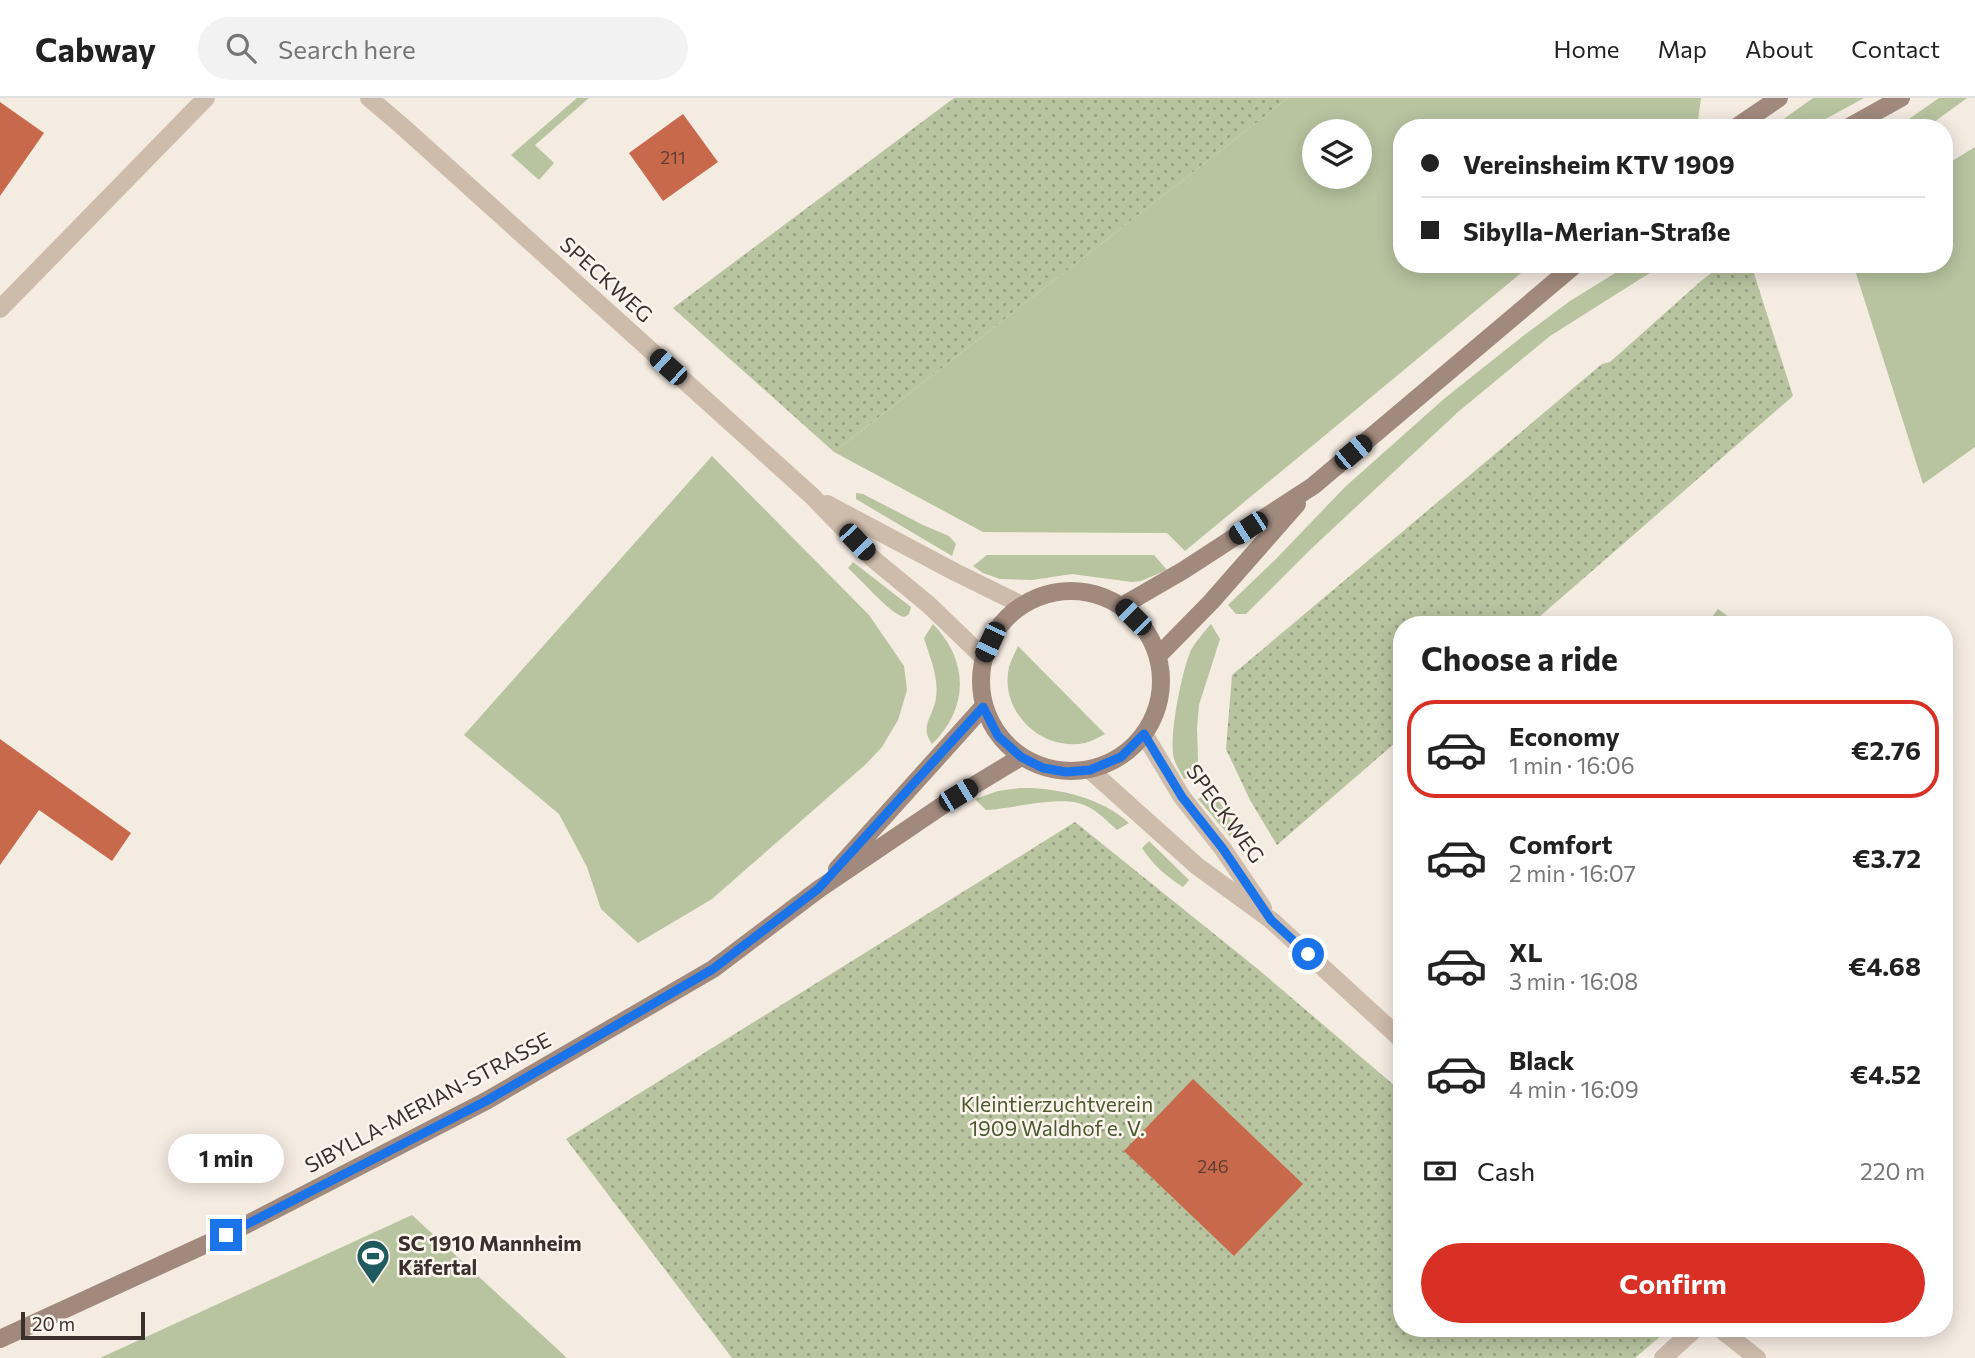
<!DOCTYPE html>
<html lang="en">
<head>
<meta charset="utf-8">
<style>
	body { margin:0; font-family:Commissioner,sans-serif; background:#f2f2f2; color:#222; height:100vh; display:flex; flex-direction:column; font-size:26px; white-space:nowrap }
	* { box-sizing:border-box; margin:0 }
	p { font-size:23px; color:#767676 }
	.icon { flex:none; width:38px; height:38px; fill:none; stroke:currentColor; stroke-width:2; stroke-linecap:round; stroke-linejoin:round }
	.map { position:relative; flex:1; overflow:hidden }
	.details { position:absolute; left:1393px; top:518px; width:560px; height:721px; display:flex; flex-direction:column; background:#fff; border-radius:28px; box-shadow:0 4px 18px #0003 }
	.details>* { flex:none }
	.hud { position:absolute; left:1393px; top:21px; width:560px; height:154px; border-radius:28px; box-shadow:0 4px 18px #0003; display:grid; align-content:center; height:154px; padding:0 28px; background:#fff }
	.buttons { position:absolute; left:1302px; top:21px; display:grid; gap:14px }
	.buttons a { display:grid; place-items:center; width:70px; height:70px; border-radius:50%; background:#fff; box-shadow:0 4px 18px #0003; font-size:35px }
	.scale { position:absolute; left:21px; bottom:18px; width:124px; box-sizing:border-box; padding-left:7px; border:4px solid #3b302b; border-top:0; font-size:19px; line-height:24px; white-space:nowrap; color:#3b302b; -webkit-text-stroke:5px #fbf5ee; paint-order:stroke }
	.end { position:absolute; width:32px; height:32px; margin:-16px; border:9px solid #1a73e8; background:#fff; box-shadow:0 0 0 4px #fff }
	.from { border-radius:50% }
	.bubble { position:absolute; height:49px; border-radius:24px; background:#fff; box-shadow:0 4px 18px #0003; font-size:23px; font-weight:700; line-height:49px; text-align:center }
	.car { position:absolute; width:21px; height:42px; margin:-21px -10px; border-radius:9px; box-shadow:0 0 5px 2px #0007; background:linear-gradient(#222 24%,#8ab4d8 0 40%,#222 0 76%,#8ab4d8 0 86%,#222 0) }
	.hud b { display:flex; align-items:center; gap:24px; height:66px; font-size:26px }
	.hud b+b { border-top:2px solid #e0e0e0 }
	.hud i { width:18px; height:18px; background:#222 }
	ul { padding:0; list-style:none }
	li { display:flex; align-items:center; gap:21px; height:98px; margin:0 14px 10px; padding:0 14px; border:4px solid transparent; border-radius:28px }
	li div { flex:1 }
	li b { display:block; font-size:26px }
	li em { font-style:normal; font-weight:700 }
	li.on { border-color:#d93025 }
	li>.icon { width:63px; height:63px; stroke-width:1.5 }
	h2 { padding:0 28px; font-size:32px; line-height:84px }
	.pay { display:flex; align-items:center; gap:18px; height:77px; padding:0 28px; font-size:26px }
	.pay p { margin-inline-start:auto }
	.cta { display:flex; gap:14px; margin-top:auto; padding:14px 28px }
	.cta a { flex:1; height:80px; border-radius:42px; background:#d93025; color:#fff; font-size:28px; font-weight:700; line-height:80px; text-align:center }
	header { display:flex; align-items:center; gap:42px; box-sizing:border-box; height:98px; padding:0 35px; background:#fff; border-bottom:2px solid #e0e0e0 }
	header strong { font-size:33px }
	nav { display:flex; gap:38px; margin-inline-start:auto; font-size:24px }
	.search { width:490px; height:63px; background:#f2f2f2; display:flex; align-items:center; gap:18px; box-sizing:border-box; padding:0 24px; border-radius:38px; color:#767676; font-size:26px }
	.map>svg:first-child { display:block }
	.grass { fill:#b8c4a0; fill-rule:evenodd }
	.garden { fill:url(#garden-dots) }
	.building { fill:#c8694b }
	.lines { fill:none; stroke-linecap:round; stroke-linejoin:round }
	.minor { stroke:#cdbbac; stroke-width:18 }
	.secondary { stroke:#a18a7d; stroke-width:18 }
	.route { stroke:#1a73e8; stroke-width:9 }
	.labels { text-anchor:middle; stroke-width:5; stroke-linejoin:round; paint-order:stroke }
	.number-label { font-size:18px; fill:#5e3e33 }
	.street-label { font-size:21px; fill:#3b302b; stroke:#fbf5ee }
	.park-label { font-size:21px; fill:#4a5a2e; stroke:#fbf5ee }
	.poi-label { font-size:21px; font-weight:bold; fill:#3b302b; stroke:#fbf5ee; text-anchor:start }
</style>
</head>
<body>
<header>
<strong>Cabway</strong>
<div class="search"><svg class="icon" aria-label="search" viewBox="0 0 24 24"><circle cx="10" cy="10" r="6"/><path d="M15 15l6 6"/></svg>Search here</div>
<nav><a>Home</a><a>Map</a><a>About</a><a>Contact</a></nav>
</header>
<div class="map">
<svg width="1975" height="1260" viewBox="0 0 1975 1260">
	<defs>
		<pattern id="garden-dots" width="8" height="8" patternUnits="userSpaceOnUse" patternTransform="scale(1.75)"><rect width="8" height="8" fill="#b8c4a0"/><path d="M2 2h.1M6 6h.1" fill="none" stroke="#97a083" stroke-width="1.8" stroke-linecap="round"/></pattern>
	</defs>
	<rect width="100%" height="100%" fill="#f4ebe1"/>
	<!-- grass -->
	<path class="grass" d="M 577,0 L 589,0 L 535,47 L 554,65 L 539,82 L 511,57 Z
		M 1288,0 L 1701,0 L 1697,30 L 1402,30 L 1402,166 L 1532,166 L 1185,453 L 1167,435 L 983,434 L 834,354 ZM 1314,33 L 1360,33 L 1360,79 L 1314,79 Z
		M 1813,0 L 1864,0 L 1809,30 L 1771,30 Z
		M 1939,0 L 1967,0 L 1926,30 L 1896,30 Z
		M 1975,49 L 1975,349 L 1923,386 L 1853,166 L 1944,166 L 1944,68 Z
		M 1630,166 L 1664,166 L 1550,238 L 1458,314 L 1312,450 L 1246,516 L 1236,516 L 1228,507 L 1275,462 L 1345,389 L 1445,300 L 1523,238 L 1570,203 Z
		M 712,358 L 869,517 L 904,568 L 907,592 L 898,622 L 882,649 L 866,666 L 712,801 L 638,845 L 601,811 L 587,769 L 559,716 L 464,637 Z
		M 856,395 L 863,396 L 923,427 L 949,438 L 956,446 L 952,458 L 856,401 Z
		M 987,457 L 1154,457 L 1167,472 L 1141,483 L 1132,484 L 1072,476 L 1032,482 L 1000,481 L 983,475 L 973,468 Z
		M 853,464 L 911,509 L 909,516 C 905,519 904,520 899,517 C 887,511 860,481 848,470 Z
		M 1718,511 L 1740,527 L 1706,527 Z
		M 933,526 C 969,563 969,610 932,646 C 919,629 933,619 936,600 C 939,579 930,560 924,540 Z
		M 1211,526 L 1220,541 L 1199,607 L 1197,630 L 1198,662 L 1197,669 L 1191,680 L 1184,681 C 1180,673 1174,665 1173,656 C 1170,634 1182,572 1191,552 C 1196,543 1204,534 1211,526 Z
		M 1018,548 L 1105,636 C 1099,639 1092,643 1085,645 C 1041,654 999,613 1009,569 C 1011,562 1015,555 1018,548 Z
		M 1019,690 C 1055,689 1101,699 1129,725 L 1117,732 C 1107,723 1098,713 1086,708 C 1064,696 1012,711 986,712 L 975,701 L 998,693 Z
		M 1213,693 L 1239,736 L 1233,742 L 1198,701 Z
		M 1149,743 L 1189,782 L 1183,789 C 1167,779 1153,767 1142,750 Z
		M 412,1117 L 567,1260 L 100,1260 Z"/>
	<!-- garden -->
	<path class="garden" d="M 954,0 L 1288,0 L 834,354 L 673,210 Z
		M 1723,166 L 1751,166 L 1793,298 L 1530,527 L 1402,527 L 1402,639 L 1277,747 L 1250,702 L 1226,651 L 1232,577 L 1602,266 L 1610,264 L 1701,183 Z
		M 1075,724 L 1259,872 L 1402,994 L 1402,1230 L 1654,1230 L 1662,1237 L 1635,1260 L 732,1260 L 566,1041 Z"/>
	<!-- building -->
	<path class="building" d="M 0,4 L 44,35 L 0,98 Z
		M 683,16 L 718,64 L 663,103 L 629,55 Z
		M 0,641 L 131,735 L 112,763 L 39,712 L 0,767 Z
		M 1193,981 L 1303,1086 L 1234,1158 L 1124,1053 Z"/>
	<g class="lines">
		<!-- minor -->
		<path class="minor" d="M 369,0 L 402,28 L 812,398 L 872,460 L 929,507 L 983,559
			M 0,211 L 206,0
			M 827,406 L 955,474 L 1022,507
			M 1144,636 L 1182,699 L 1223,751 L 1263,810
			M 1090,672 L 1197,768 L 1271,822 L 1402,942
			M 1719,1230 L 1757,1260
			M 1663,1260 L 1696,1230"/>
		<!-- secondary -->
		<path class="secondary" d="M 1735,30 L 1779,0
			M 1847,30 L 1901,0
			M981 583a90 90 0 1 1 180 0a90 90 0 1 1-180 0Z
			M 1122,508 L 1184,472 L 1313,388 L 1576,166
			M 1158,558 L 1211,504 L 1297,406
			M 837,771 L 983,609
			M 0,1241 L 226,1137 L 486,1003 L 713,871 L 819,791 L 958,697 L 1021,659"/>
	</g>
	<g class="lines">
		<!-- route -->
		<path class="route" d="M 226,1137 L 486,1003 L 713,871 L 818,791 L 983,609 L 998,638 L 1021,659 L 1043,670 L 1066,674 L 1090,672 L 1121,659 L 1144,636 L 1182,699 L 1223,751 L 1271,822 L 1308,856"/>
	</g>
	<!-- icons -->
	<defs>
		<symbol id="stadium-pin" viewBox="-11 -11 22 30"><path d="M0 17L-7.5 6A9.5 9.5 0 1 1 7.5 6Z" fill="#1f5a5e" stroke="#fbf5ee"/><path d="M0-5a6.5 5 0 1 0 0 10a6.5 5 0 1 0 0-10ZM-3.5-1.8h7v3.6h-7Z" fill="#fff"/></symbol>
	</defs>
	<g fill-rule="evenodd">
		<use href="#stadium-pin" x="354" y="1139" width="38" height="52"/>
	</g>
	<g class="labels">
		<!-- number labels -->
		<g class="number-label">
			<text x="673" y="66">211</text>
			<text x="1213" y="1075">246</text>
		</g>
		<!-- street labels -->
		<g class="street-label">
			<text transform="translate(606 182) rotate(42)" y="7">SPECKWEG</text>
			<text transform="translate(1225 716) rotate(54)" y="7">SPECKWEG</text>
			<text transform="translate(428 1005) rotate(-28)" y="7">SIBYLLA-MERIAN-STRASSE</text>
		</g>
		<!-- park labels -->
		<g class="park-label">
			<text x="1057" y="1014">Kleintierzuchtverein<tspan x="1057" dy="24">1909 Waldhof e. V.</tspan></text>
		</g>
		<!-- poi labels -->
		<g class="poi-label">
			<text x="398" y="1153">SC 1910 Mannheim<tspan x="398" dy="24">Käfertal</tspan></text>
		</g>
	</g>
</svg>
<div class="buttons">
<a><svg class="icon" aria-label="layers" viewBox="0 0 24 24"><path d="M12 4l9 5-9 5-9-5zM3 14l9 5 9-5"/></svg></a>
</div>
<div class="scale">20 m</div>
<i class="end from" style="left:1308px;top:856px"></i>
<i class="end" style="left:226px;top:1137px"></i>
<div class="bubble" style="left:168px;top:1036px;width:116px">1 min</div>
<i class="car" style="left:668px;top:269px;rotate:312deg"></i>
<i class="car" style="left:1353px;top:354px;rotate:50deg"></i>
<i class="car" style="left:1248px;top:430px;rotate:237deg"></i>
<i class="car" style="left:857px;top:444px;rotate:136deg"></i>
<i class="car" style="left:1133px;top:519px;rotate:315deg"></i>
<i class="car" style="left:990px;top:544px;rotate:205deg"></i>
<i class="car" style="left:958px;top:697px;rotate:59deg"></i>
<div class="hud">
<b><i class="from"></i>Vereinsheim KTV 1909</b>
<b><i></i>Sibylla-Merian-Straße</b>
</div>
<section class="details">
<h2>Choose a ride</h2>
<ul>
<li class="on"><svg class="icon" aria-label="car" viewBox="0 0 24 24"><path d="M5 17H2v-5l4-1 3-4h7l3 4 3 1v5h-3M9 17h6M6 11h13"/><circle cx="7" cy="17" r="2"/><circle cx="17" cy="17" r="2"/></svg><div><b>Economy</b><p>1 min · 16:06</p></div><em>€2.76</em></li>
<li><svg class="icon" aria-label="car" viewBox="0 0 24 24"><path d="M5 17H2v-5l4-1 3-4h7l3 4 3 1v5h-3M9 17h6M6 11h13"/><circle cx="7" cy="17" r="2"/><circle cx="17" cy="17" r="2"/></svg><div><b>Comfort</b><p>2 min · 16:07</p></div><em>€3.72</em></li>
<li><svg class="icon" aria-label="car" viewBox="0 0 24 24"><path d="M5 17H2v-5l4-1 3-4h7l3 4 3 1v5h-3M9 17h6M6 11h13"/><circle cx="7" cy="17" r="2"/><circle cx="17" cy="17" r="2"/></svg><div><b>XL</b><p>3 min · 16:08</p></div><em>€4.68</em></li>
<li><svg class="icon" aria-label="car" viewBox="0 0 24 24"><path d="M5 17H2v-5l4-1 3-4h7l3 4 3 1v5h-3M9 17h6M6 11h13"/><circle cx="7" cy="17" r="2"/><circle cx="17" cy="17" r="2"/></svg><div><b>Black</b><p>4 min · 16:09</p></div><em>€4.52</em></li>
</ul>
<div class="pay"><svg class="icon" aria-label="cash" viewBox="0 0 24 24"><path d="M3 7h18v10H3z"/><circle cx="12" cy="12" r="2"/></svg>Cash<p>220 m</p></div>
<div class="cta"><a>Confirm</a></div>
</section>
</div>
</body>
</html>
